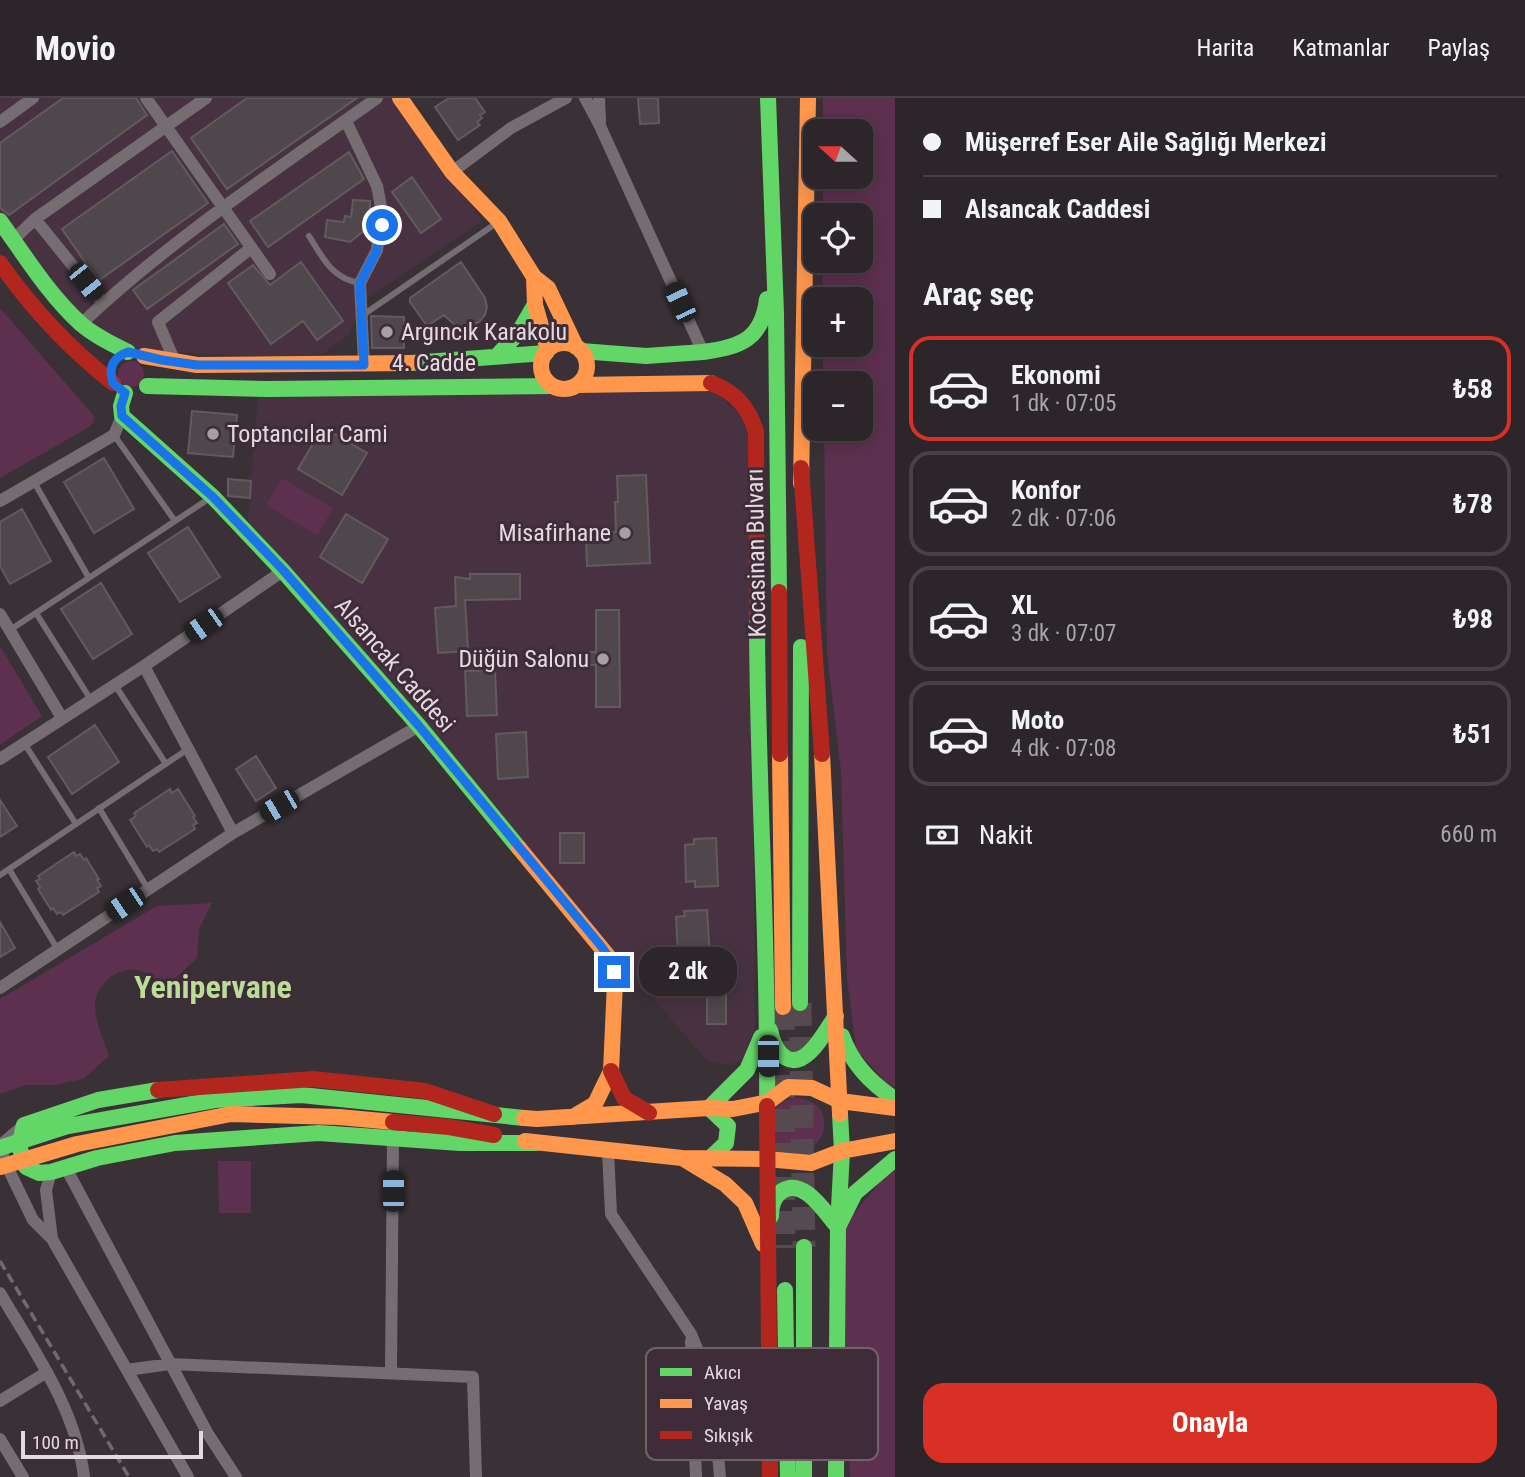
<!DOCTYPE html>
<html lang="tr">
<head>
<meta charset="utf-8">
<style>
	body { margin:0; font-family:"Roboto Condensed",sans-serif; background:#342d31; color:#f1f3f6; height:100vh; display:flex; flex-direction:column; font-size:26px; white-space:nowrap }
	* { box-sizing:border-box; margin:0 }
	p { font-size:23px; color:#a6a5a8 }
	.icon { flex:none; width:38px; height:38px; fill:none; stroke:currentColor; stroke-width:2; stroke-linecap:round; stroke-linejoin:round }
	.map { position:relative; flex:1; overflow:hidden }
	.drawer { display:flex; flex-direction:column; background:#2c2529; width:630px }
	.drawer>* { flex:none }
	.guide { display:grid; align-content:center; height:154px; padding:0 28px; background:#2c2529 }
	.needle { width:46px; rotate:291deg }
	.buttons { position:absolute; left:803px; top:21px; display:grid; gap:14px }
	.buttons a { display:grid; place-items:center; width:70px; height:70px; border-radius:14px; background:#2c2529; box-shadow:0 4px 18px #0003,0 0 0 2px #484246; font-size:35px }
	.scale { position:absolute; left:21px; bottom:18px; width:182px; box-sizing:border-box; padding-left:7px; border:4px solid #e5d9e1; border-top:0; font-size:19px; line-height:24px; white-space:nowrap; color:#e5d9e1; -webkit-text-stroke:5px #3e2d38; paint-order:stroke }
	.end { position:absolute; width:32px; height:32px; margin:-16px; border:9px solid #1a73e8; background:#fff; box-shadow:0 0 0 4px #fff }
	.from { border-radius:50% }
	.bubble { position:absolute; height:49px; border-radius:21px; background:#2c2529; box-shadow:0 4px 18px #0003,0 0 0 2px #484246; font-size:23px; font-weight:700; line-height:49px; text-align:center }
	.car { position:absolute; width:21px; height:42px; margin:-21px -10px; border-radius:9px; box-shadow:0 0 5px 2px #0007; background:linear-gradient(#222 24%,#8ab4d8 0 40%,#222 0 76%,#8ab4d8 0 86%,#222 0) }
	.guide b { display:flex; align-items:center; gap:24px; height:66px; font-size:26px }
	.guide b+b { border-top:2px solid #484246 }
	.guide i { width:18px; height:18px; background:#f1f3f6 }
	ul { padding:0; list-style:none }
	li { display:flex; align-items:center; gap:21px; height:105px; margin:0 14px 10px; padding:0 14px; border:4px solid #484246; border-radius:21px }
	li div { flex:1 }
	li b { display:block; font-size:26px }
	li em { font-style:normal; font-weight:700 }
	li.current { border-color:#d93025 }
	li>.icon { width:63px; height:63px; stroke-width:1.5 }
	h2 { padding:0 28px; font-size:32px; line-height:84px }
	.pay { display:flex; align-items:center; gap:18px; height:77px; padding:0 28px; font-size:26px }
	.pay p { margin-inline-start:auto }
	.cta { display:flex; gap:14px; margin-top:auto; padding:14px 28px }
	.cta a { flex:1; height:80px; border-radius:21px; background:#d93025; color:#fff; font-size:28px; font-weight:700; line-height:80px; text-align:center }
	header { display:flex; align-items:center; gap:42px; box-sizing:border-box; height:98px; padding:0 35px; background:#2c2529; border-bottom:2px solid #484246 }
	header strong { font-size:33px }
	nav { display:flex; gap:38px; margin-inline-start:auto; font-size:24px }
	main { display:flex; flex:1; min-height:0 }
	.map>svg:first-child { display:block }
	.built { fill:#483241 }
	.green { fill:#5d304f }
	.building { fill:#4f474c; stroke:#625a5f; stroke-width:2 }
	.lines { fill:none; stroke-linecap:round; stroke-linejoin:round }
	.highway-tunnel { stroke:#544a50; stroke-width:23; stroke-dasharray:23 11; stroke-linecap:butt }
	.lane { stroke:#766d72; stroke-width:6 }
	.street { stroke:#766d72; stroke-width:12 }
	.fast { stroke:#63d668; stroke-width:16 }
	.slow { stroke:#ff974d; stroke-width:16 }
	.jam { stroke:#b3261e; stroke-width:16 }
	.rail { stroke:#71696e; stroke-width:3.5; stroke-dasharray:10 5; stroke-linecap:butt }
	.route { stroke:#1a73e8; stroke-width:9 }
	.poi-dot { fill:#a99ea6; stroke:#3e2d38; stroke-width:2.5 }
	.labels { text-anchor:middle; stroke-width:6; stroke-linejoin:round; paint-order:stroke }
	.poi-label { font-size:24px; fill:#e5d9e1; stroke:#3e2d38; text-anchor:start }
	.street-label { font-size:24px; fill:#e5d9e1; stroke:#3e2d38 }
	.district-label { font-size:32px; font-weight:bold; fill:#badd97; stroke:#3e2d38 }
	.key { fill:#3e2d38; stroke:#70616b; stroke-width:2 }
	.key-label { font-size:19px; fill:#e5d9e1 }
</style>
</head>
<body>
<header>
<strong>Movio</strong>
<nav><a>Harita</a><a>Katmanlar</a><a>Paylaş</a></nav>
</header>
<main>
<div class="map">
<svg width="895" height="1379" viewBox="0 0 895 1379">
	<rect width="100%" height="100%" fill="#3a3137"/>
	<!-- built -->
	<path class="built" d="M 0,0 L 397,0 L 482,123 L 362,204 L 356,222 L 347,238 L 322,256 L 301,261 L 134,252 L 104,241 L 0,133 Z
		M 710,290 L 750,326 L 755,929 L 742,963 L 725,967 L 706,962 L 248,422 L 258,297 Z"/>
	<!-- green -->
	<path class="green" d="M 823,0 L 895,0 L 895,989 L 886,985 L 856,951 L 847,880 L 841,673 L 827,556 L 824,331 L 861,331 L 861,285 L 823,285 L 823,247 L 861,247 L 861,201 L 823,201 L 823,163 L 861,163 L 861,117 L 823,117 L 823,79 L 861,79 L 861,33 L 823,33 Z
		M 0,210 L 94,318 L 93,325 L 89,329 L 0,380 Z
		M118 276a13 13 0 1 1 26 0a13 13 0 1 1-26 0Z
		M 282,380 L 333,410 L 317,437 L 266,407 Z
		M 0,548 L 42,618 L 0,647 Z
		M 212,805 L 199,831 L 197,860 L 165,890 C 160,886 154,879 149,876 C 126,863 98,881 95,905 C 94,922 104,942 109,958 L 83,981 L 55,987 L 25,987 L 0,996 L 0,901 L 157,808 Z
		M 798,1000 C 852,1007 812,1083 775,1044 L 776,1009 L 786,1002 Z
		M 218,1063 L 251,1063 L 251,1115 L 219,1115 Z
		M 895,1073 L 895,1379 L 850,1379 L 840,1181 L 847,1124 L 880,1084 Z"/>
	<!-- building -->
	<path class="building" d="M 63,0 L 136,0 L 147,17 L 9,117 L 0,110 L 0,45 Z
		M 247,0 L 357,0 L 227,91 L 191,40 Z
		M 449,0 L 475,0 L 485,14 L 480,17 L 482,20 L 477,24 L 480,27 L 458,42 L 435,9 Z
		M 638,0 L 658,0 L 659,25 L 640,26 Z
		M 172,53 L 208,105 L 98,183 L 62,131 Z
		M 349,54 L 364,81 L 268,149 L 250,123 Z
		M 412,79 L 441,121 L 421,135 L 392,94 Z
		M 353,102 L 370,103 L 369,132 L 366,131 L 350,144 L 325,139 L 327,122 L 344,124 L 345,118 L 351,119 Z
		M 224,126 L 238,146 L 147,211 L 133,192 Z
		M 301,164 L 343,223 L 317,242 L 303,223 L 271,246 L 228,185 L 253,167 L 270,187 Z
		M 461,164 L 485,200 L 487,209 L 485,217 L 479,224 L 469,229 L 456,228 L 444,217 L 427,228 L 410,204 L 410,200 Z
		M 371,218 L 404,219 L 404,250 L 372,250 Z
		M 192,313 L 237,317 L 233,359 L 188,355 Z
		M 323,329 L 367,355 L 342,397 L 298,371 Z
		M 104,360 L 134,411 L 94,435 L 64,384 Z
		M 646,377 L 650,465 L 587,468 L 586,435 L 616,434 L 615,404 L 618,404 L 617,378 Z
		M 228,381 L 251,383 L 250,400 L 228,398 Z
		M 22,411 L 51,463 L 10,486 L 0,468 L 0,424 Z
		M 346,416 L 388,441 L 362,485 L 320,459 Z
		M 188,429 L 220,479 L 180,504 L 148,455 Z
		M 470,476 L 520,476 L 520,501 L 465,502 L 468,553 L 438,555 L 435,510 L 456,508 L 455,479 L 470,481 Z
		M 101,485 L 132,536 L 93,561 L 61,511 Z
		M 596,512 L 619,512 L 620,609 L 596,609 L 596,567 L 586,567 L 586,554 L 596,554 Z
		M 495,572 L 497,617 L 467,618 L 465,573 Z
		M 95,627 L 119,664 L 72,696 L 48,659 Z
		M 526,634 L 528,679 L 498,681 L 496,636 Z
		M 256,658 L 276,690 L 256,703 L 236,671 Z
		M 170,691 L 172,695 L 178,691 L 195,718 L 193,719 L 197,725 L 193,727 L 195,731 L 159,754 L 157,751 L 153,753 L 149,747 L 147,749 L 130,722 L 136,718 L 134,715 Z
		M 0,702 L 17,728 L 0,739 Z
		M 560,735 L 584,735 L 584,765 L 560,765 Z
		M 716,740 L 718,788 L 695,789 L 695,783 L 686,784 L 685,747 L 694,746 L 694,741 Z
		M 74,754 L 76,758 L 80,756 L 84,762 L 86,760 L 99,781 L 97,782 L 101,788 L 97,790 L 99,794 L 63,817 L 61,814 L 57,816 L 53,810 L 51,812 L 38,791 L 40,789 L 36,783 L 40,781 L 38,778 Z
		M 707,812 L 710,859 L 687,861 L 687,855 L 678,856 L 676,819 L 685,818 L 684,813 Z
		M 0,824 L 15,850 L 0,859 Z
		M 707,881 L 726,881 L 726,926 L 707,926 Z"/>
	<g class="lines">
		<!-- highway-tunnel -->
		<path class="highway-tunnel" d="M 800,905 L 804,1149
			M 783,909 L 784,1150"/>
		<!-- lane -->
		<path class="lane" d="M 309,138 C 323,160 332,181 360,185
			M 363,217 L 498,124
			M 114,337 L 175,423
			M 34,384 L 89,480
			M 36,515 L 91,602
			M 10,532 L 210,400
			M 115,587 L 166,666
			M 24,645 L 76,726
			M 99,710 L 148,791
			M 9,771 L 58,852
			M 0,777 L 188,651"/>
		<!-- street -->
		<path class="street" d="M 146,0 L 270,176
			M 585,0 L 600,28 L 703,254
			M 599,0 L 600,24
			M 346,23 L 377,88 L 382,114 L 377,152 L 360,185 L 364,267
			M 0,24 L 33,0
			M 452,74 L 511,30 L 566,0
			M 35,121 L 103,205
			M 14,141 L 35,121 L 206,0
			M 81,226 C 171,141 276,72 377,0
			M 175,264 L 158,224 L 251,150
			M 0,403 L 114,337 L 122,318
			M 0,516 L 62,620
			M 144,568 L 233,735
			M 0,661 L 144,568 L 283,473
			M 0,890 L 233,735 L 419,628
			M 24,1027 L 4,1044 L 3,1060 L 33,1122 L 52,1141 L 188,1379
			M 608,1053 L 611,1116 L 691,1236 L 712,1287 L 720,1379
			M 66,1070 L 208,1336 L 236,1379
			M 51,1074 L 46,1092 L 52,1141
			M 0,1195 C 34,1253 76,1311 84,1379
			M 691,1243 L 696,1379
			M 127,1272 L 170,1266 L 473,1279 L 476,1379
			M 391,1274 L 393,1041
			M 0,1303 L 47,1274
			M 0,1341 L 23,1379"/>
		<!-- fast -->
		<path class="fast" d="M 768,0 L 776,215 L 779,494
			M 0,123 C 25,158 49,197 81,226 C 95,238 112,246 128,254
			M 581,253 L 646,258 L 703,254
			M 703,254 C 740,249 762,242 767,201
			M 497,258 L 519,234 L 534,208
			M 411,265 L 546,255
			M 147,288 L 268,291 L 552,288
			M 125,295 L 121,308 L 122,318 L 213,399 L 283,473 L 419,628 L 519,750
			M 757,519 C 757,682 769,845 767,1008
			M 800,905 L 801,549
			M 770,932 C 772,942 776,954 786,960 C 807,972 826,931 836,918
			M 842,938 C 852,966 870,985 895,1001
			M 158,992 L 98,1002 L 24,1027 L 19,1048 L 26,1069 L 39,1075 L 51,1074 L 97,1060 L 175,1045 L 319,1035 L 460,1045 L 536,1045
			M 709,1010 L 728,1028 L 726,1045 L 710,1060
			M 709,1010 L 747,972 L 761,939
			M 0,1050 L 68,1028 L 215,1002 L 301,997 L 524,1020
			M 771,1118 C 771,1108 773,1099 782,1093 C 804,1079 825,1115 838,1129 L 855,1095 L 895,1061
			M 804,1149 L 804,1379
			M 785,1192 L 788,1379
			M 836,1379 L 838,1129 L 842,1053 L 840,1016"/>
		<!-- slow -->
		<path class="slow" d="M 400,0 L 452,74 L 499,123 L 534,179 L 548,190 L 576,249
			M 534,179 L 535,207 L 548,252
			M541 268a23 23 0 1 1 46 0a23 23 0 1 1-46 0Z
			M 144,258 L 197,267 L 411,265
			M 577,287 L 711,285
			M 801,385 L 808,0
			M 780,656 L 783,909
			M 822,656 L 840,1016
			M 519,750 L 608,858 L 615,884 L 611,973 L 595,1006 L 573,1019
			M 524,1020 L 537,1021 L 709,1010 L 733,1011 L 768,1004 L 788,989 L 812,990 L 840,1003 L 895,1010
			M 525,1043 L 682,1060 L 766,1061 L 811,1065 L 842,1053 L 895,1043
			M 682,1060 L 725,1086 L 745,1105 L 763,1146
			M 0,1069 L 77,1046 L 231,1016 L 339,1019 L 393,1024"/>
		<!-- jam -->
		<path class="jam" d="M 0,165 C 32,211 69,250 113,285
			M 711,285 C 735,294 749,309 756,334 L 757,519
			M 801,370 L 822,656
			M 779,494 L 780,656
			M 611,973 L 624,1000 L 649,1015
			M 158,992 L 313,981 L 425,993 L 494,1016
			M 767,1008 L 770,1379
			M 393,1024 L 449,1029 L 494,1037"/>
		<!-- rail -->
		<path class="rail" d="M 0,1163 L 129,1379"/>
	</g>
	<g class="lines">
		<!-- route -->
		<path class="route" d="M 382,127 L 377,152 L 360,185 L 364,267 L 197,267 L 162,262 L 128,254 C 113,259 108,270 113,285 L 125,295 L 121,308 L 122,318 L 213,399 L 283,472 L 419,628 L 601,848 L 608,858 L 614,874"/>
	</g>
	<!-- markers -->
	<g class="poi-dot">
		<circle cx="387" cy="234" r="7"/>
		<circle cx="213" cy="336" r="7"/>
		<circle cx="625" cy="435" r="7"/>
		<circle cx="603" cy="561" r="7"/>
	</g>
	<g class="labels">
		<!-- poi labels -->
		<g class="poi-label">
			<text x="401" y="242">Argıncık Karakolu</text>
			<text x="227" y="344">Toptancılar Cami</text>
			<text x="611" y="443" text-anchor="end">Misafirhane</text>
			<text x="589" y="569" text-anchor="end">Düğün Salonu</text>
		</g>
		<!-- street labels -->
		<g class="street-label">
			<text x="434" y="273">4. Cadde</text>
			<text transform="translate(756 455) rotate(-91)" y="8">Kocasinan Bulvarı</text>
			<text transform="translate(395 567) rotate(49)" y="8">Alsancak Caddesi</text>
		</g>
		<!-- district labels -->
		<g class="district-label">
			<text x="213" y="900">Yenipervane</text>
		</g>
	</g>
	<!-- legend -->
	<rect x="646" y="1250" width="232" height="112" rx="10" class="key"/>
	<rect x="660" y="1270" width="32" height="8" fill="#63d668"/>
	<rect x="660" y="1301" width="32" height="9" fill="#ff974d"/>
	<rect x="660" y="1333" width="32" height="8" fill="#b3261e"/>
	<g class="key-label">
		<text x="704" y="1281">Akıcı</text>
		<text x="704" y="1312">Yavaş</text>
		<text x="704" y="1344">Sıkışık</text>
	</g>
</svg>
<div class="buttons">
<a><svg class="needle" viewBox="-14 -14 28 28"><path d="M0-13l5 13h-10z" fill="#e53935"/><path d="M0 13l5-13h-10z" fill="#a6a5a8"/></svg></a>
<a><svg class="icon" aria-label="locate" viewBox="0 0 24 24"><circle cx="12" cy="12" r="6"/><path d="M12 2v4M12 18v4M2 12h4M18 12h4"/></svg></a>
<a>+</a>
<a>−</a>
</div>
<div class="scale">100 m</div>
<i class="end from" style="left:382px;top:127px"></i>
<i class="end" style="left:614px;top:874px"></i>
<div class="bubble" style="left:639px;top:849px;width:98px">2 dk</div>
<i class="car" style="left:86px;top:184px;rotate:141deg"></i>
<i class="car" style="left:680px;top:204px;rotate:335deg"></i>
<i class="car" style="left:204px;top:527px;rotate:235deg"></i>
<i class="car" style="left:279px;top:708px;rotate:240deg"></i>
<i class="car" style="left:125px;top:806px;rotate:236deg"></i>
<i class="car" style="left:768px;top:958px;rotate:180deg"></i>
<i class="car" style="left:393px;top:1093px;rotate:0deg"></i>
</div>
<section class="drawer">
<div class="guide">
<b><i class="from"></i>Müşerref Eser Aile Sağlığı Merkezi</b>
<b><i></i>Alsancak Caddesi</b>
</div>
<h2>Araç seç</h2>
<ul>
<li class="current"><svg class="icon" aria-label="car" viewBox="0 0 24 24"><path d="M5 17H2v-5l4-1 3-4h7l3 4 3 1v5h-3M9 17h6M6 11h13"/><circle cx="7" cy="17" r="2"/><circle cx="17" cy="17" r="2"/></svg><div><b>Ekonomi</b><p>1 dk · 07:05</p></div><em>₺58</em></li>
<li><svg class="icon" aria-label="car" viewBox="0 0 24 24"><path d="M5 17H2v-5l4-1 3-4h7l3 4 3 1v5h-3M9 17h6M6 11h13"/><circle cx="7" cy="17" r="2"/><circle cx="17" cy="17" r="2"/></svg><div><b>Konfor</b><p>2 dk · 07:06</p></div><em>₺78</em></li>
<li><svg class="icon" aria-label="car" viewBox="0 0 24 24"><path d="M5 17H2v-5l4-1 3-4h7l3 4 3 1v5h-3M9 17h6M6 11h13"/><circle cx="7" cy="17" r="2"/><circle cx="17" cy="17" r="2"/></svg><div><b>XL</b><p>3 dk · 07:07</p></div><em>₺98</em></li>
<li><svg class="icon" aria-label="car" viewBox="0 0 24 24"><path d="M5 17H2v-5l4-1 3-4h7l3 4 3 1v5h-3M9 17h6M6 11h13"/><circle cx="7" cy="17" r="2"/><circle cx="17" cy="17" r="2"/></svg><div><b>Moto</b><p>4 dk · 07:08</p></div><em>₺51</em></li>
</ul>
<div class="pay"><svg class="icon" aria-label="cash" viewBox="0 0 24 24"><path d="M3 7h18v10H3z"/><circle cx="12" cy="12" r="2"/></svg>Nakit<p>660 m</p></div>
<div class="cta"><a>Onayla</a></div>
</section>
</main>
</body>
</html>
